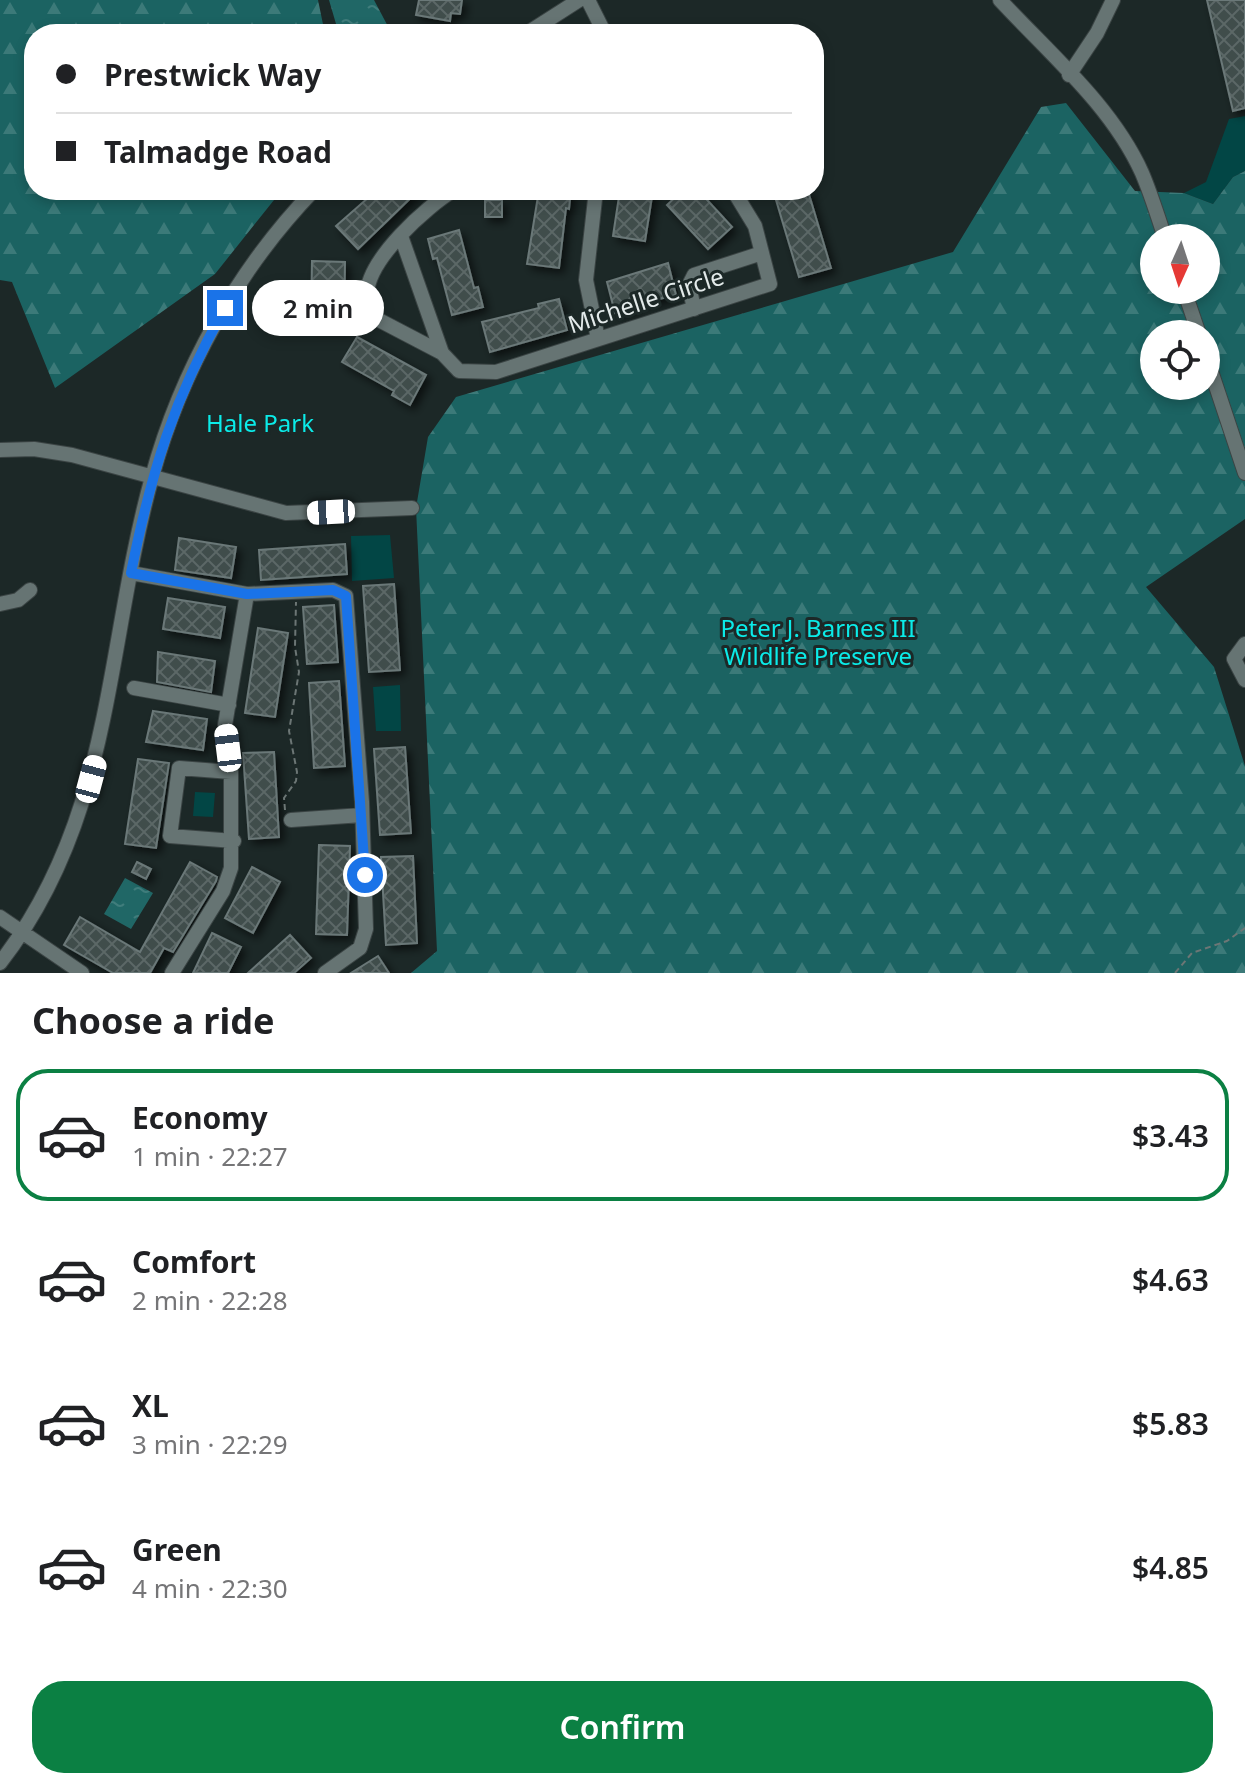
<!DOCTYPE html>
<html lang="en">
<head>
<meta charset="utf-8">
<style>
	body { margin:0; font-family:"Noto Sans",sans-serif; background:#f2f2f2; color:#202124; height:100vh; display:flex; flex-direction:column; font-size:30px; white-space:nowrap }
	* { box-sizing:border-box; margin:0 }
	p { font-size:26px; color:#757577 }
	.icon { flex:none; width:44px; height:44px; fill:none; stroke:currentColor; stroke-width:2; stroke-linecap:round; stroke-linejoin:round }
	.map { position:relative; height:973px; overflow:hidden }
	.panel { display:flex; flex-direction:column; background:#fff; flex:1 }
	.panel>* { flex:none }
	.top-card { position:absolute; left:24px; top:24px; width:800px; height:176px; border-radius:32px; box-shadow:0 4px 12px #0003; display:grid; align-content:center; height:176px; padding:0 32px; background:#fff }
	.needle { width:52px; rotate:183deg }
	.tools { position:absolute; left:1140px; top:224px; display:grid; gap:16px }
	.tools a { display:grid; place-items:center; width:80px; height:80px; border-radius:50%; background:#fff; box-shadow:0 4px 12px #0003; font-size:40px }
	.end { position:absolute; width:36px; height:36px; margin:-18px; border:10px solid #1a73e8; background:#fff; box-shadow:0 0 0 4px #fff }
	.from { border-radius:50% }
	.bubble { position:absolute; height:56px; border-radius:28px; background:#fff; box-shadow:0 4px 12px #0003; font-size:26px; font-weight:600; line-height:56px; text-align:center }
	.car { position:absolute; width:24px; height:48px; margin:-24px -12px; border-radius:10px; box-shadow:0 0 6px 2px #0007; background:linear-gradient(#fff 24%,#345 0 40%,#fff 0 76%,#345 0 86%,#fff 0) }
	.top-card b { display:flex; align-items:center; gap:28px; height:76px; font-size:30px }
	.top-card b+b { border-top:2px solid #e0e0e0 }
	.top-card i { width:20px; height:20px; background:#202124 }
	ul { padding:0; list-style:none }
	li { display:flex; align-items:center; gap:24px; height:132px; margin:0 16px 12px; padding:0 16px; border:4px solid transparent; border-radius:32px }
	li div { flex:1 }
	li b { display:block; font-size:30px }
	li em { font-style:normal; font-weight:600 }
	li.selected { border-color:#0b8043 }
	li>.icon { width:72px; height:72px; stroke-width:1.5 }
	h2 { padding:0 32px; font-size:36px; line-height:96px }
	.cta { display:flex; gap:16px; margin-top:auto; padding:16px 32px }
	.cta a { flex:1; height:92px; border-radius:32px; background:#0b8043; color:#fff; font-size:32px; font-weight:600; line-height:92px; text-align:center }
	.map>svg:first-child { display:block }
	.green { fill:#024645 }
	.forest { fill:url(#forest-firs); fill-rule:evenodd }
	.water { fill:url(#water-ripples) }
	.building { fill:url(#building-cross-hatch); stroke:#6b7878; stroke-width:2; filter:url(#shadow) }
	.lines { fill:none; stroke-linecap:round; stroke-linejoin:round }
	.minor-casing { stroke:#3b4444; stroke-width:16 }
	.path { stroke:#6c7675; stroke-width:2; stroke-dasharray:6 4; stroke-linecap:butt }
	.minor { stroke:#667473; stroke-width:14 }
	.route { stroke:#1a73e8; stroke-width:10 }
	.labels { text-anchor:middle; stroke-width:6; stroke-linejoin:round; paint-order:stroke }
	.street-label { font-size:24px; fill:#e3eaea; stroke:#1c2827 }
	.park-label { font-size:24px; fill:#0bebe8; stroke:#1c2827 }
</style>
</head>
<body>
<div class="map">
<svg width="1245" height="973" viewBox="0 0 1245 973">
	<defs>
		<pattern id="forest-firs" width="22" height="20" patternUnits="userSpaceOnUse" patternTransform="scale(2)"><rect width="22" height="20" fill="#1b6362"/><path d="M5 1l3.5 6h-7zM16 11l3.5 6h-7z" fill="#3c7a79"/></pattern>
		<pattern id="water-ripples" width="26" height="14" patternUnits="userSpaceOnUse" patternTransform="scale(2)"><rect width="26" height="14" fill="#206766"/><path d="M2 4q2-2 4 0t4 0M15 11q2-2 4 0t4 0" fill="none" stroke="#407d7c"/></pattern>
		<pattern id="building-cross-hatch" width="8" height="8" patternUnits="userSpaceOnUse" patternTransform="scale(2)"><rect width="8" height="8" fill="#404d4c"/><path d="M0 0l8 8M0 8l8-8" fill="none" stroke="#5b6766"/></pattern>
		<filter id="shadow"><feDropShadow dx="4.5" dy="4.5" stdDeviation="4" flood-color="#0009"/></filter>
	</defs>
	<rect width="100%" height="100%" fill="#1c2827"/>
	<!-- green -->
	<path class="green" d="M 1245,116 L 1245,171 L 1233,177 L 1213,204 L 1184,193 L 1206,182 L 1229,119 Z
		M 390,535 L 394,578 L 352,581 L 351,536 Z
		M 400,685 L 401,731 L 376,731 L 373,687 Z
		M 195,792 L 215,793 L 213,817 L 193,816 Z"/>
	<!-- forest -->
	<path class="forest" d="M 0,0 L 318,0 L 325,34 L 34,34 L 34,190 L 282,190 L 215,274 L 55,388 L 12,282 L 0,280 Z
		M 1066,103 L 1135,191 L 1184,193 L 1213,204 L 1233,177 L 1245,171 L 1245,519 L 1146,587 L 1214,667 L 1245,766 L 1245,973 L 411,973 L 437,951 L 416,508 L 428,437 L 456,397 L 953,252 L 1041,107 ZM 1154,238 L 1206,238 L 1206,290 L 1154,290 ZM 1154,334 L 1206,334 L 1206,386 L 1154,386 Z"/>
	<!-- water -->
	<path class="water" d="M 329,0 L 374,0 L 392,34 L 339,34 Z
		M 125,878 L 153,893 L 131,929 L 104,914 Z"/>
	<!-- building -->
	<path class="building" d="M 419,0 L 462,0 L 460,14 L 451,13 L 450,21 L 416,15 Z
		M 1207,0 L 1245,0 L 1245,108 L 1233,111 Z
		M 377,190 L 419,190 L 358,249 L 336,226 Z
		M 539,190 L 571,190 L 569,209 L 566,208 L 559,268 L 527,264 Z
		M 620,190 L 653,190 L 645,241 L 613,236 Z
		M 683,190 L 698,190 L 732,227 L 708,249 L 667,205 Z
		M 808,191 L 831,268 L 799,277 L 776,200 Z
		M 485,200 L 502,200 L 502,217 L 485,217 Z
		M 459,230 L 474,288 L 478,287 L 483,307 L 452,315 L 437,258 L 433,259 L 428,239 Z
		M 312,261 L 345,262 L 344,326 L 311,325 Z
		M 668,263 L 676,295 L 634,305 L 635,308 L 615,313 L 607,282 Z
		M 559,299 L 567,330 L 490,352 L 482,322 L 539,308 L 538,304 Z
		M 357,337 L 426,375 L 410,405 L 392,395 L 394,391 L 342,362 Z
		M 179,538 L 236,547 L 231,578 L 175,570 Z
		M 345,544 L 347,574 L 261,580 L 259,550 Z
		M 394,584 L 400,670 L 369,672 L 363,586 Z
		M 168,598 L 225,607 L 220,638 L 163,629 Z
		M 334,605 L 338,662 L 307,664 L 303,607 Z
		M 258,628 L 288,633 L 275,717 L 245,713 Z
		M 158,652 L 215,661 L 211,692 L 157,682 Z
		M 339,681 L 345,766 L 314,768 L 309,683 Z
		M 153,711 L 207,719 L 203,750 L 146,742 Z
		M 405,747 L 411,833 L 380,835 L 374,749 Z
		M 274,752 L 279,837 L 249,839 L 243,753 Z
		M 138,759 L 169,763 L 156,848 L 125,844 Z
		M 319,845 L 350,846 L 347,935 L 316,934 Z
		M 413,856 L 417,943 L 386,945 L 381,857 Z
		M 137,862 L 151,869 L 146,879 L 132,872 Z
		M 190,862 L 217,877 L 216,881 L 173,952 L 164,948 L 150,973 L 113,973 L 64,945 L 80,917 L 140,952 Z
		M 252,867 L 280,882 L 253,933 L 225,918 Z
		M 212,933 L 241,947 L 228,973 L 193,973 Z
		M 290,935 L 311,958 L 294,973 L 248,973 Z
		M 378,956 L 389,973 L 351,973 Z"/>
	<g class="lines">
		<defs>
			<path id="minor" d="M 588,0 L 605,34
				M 1000,0 C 1049,53 1112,106 1142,173 C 1151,194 1158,217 1165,238
				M 526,34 L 579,0
				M 1069,75 L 1097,33 L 1113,0
				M 454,190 C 426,207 368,259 367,294 C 367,301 373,311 375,318 L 442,353 L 459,371 L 496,372 L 770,284 L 755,226 L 733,190
				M 596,190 L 586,280 L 598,339
				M 401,236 L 442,353
				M 1184,290 L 1199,334
				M 694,309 L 689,285 L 694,275 L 762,253
				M 1206,356 L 1245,473
				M 0,450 L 34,449 L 72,455 L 286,513 L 412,508
				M 131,573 L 247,594 L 333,590 L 346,596 L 362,802 L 366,929 L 360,948 L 325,973
				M 0,604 L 18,600 L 30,590
				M 1245,644 L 1234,659 L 1245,680
				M 134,688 L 229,705
				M 231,772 L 179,768 L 170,836 L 234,841
				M 291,820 L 362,815
				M 0,917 L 82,973
				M 0,963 C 114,816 105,647 152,477 C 181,371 237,270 314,190
				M 172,973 L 223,891 L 231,868 L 231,772 L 225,725 L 247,594"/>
		</defs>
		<!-- minor casing -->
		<use href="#minor" class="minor-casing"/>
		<!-- path -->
		<path class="path" d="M 285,810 L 284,798 L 296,781 L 297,772 L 289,731 L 299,672 L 295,647 L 296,602
			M 1175,973 L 1192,953 L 1227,941 L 1245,928"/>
		<!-- minor -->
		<use href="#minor" class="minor"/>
	</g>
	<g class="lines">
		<!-- route -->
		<path class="route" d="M 225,308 C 174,398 151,472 131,573 L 247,594 L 333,590 L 346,596 L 365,875"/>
	</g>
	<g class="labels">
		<!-- street labels -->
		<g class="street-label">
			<text transform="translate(646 301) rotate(-18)" y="8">Michelle Circle</text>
		</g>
		<!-- park labels -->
		<g class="park-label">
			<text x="260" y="432">Hale Park</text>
			<text x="818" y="637">Peter J. Barnes III<tspan x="818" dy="28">Wildlife Preserve</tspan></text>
		</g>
	</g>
</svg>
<div class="tools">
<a><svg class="needle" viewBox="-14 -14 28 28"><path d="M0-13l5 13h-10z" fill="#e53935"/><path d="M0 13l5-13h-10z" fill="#757577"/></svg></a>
<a><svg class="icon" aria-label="locate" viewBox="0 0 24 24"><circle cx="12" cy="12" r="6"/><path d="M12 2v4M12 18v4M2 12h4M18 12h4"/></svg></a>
</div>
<i class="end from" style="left:365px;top:875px"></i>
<i class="end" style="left:225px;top:308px"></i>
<div class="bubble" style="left:252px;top:280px;width:132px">2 min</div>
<i class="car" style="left:331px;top:512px;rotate:267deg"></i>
<i class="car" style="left:228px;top:748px;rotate:353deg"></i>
<i class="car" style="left:91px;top:779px;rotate:15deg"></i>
<div class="top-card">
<b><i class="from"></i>Prestwick Way</b>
<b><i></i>Talmadge Road</b>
</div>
</div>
<section class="panel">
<h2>Choose a ride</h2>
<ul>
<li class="selected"><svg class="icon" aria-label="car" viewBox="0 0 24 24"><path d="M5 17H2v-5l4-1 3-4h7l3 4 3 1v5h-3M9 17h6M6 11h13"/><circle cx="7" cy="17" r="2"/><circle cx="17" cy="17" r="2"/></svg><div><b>Economy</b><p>1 min · 22:27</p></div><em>$3.43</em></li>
<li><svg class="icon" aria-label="car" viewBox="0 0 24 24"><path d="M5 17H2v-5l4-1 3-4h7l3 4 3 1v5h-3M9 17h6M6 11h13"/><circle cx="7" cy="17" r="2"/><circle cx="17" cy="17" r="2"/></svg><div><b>Comfort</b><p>2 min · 22:28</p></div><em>$4.63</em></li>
<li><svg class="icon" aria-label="car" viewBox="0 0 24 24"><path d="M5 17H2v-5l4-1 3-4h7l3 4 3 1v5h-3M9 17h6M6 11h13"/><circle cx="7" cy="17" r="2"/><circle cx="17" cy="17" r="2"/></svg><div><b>XL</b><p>3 min · 22:29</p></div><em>$5.83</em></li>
<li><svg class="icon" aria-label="car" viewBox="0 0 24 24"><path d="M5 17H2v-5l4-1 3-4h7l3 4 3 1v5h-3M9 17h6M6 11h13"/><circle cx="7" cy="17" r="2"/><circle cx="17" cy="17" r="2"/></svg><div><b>Green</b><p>4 min · 22:30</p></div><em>$4.85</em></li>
</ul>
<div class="cta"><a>Confirm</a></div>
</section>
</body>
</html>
